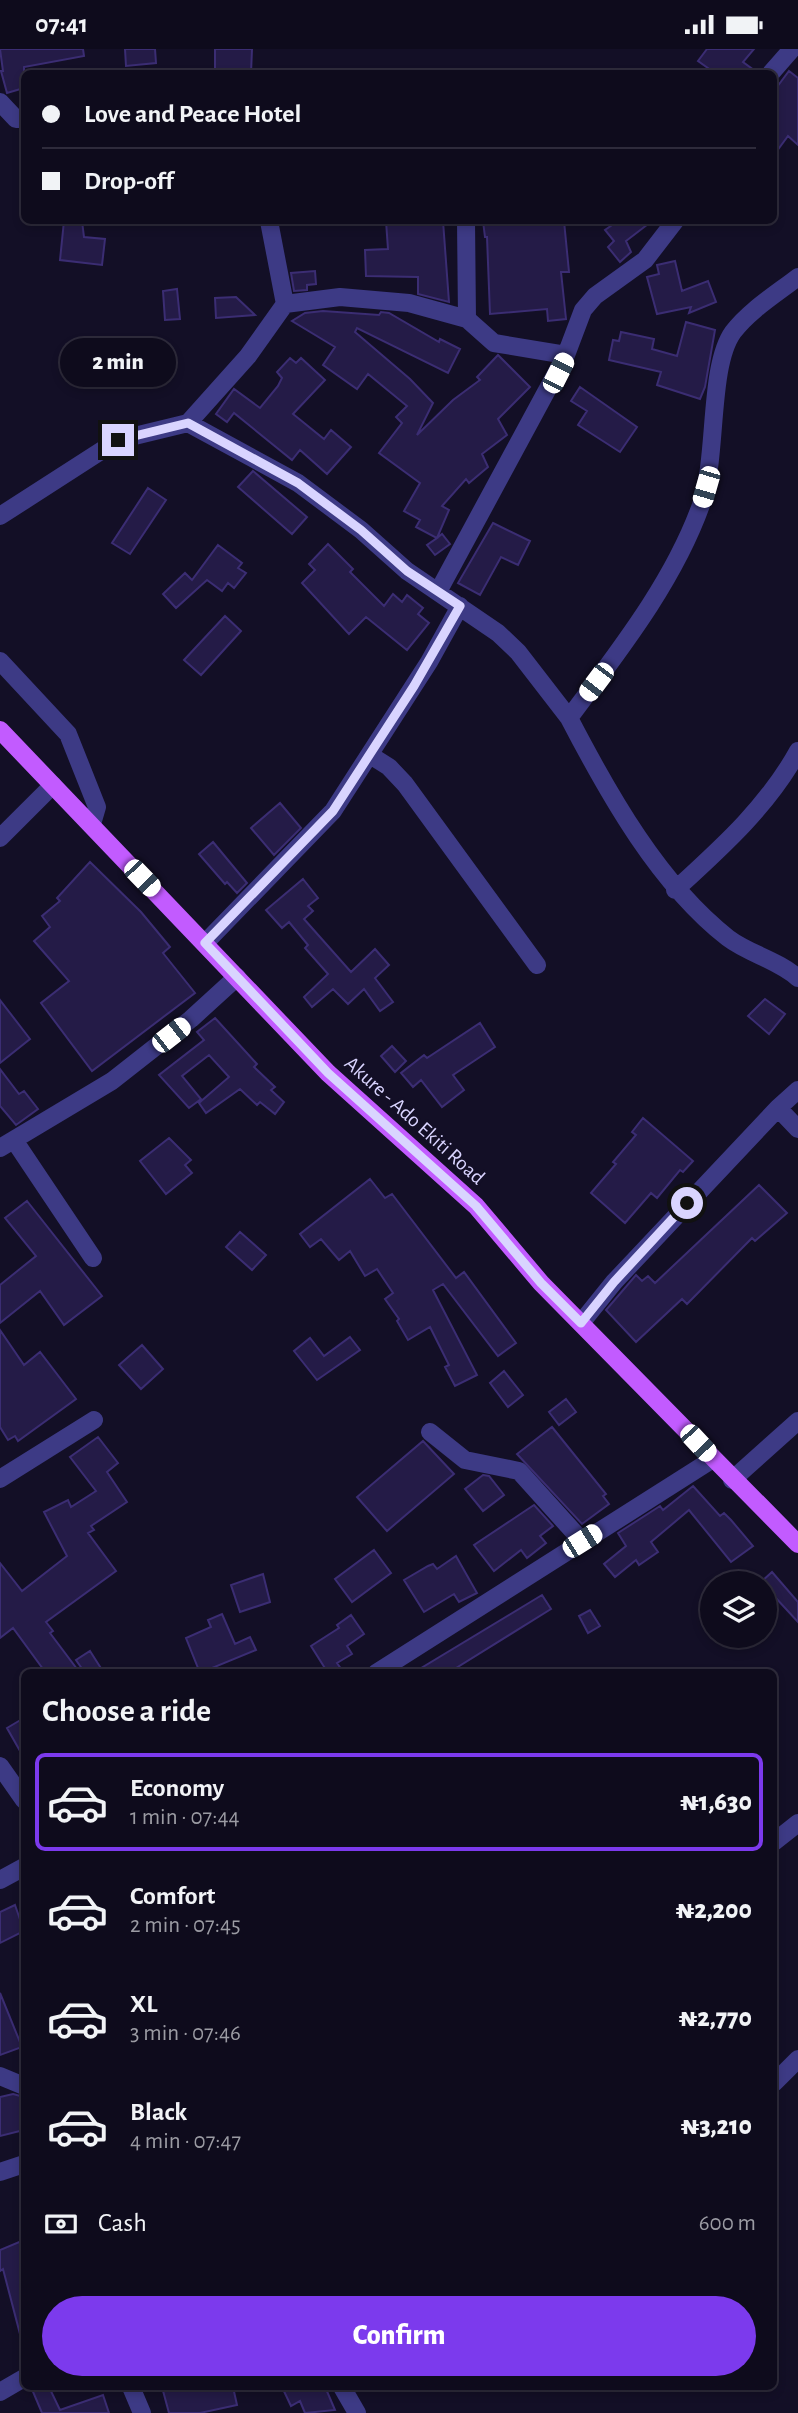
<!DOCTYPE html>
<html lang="en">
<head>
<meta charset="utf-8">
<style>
	body { margin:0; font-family:"Alegreya Sans",sans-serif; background:#1c1929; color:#f1f3f6; height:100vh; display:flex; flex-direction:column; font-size:26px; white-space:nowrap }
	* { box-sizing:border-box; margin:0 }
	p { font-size:23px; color:#9b9ba3 }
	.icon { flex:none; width:38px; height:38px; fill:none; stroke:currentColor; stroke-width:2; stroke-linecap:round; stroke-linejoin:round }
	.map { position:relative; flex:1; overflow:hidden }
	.panel { position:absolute; left:21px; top:1620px; width:756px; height:721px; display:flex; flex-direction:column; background:#0e0b1c; border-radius:10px; box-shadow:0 4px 10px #0003,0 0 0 2px #2e2b3b }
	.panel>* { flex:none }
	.hud { position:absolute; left:21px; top:21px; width:756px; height:154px; border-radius:10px; box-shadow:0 4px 10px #0003,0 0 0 2px #2e2b3b; display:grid; align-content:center; height:154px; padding:0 21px; background:#0e0b1c }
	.tools { position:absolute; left:700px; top:1522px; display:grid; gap:14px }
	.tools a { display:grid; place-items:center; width:77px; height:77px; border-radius:50%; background:#0e0b1c; box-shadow:0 4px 10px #0003,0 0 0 2px #2e2b3b; font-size:35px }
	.end { position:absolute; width:32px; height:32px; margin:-16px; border:9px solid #d9d4ff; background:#111; box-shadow:0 0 0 4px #111 }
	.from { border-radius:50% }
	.bubble { position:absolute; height:49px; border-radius:24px; background:#0e0b1c; box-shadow:0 4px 10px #0003,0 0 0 2px #2e2b3b; font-size:23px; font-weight:800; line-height:49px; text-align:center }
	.car { position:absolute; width:21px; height:42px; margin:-21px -10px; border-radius:9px; box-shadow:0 0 5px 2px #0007; background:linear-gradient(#fff 24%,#345 0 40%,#fff 0 76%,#345 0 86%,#fff 0) }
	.hud b { display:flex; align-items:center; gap:24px; height:66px; font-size:26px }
	.hud b+b { border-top:2px solid #2e2b3b }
	.hud i { width:18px; height:18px; background:#f1f3f6 }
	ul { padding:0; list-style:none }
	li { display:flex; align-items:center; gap:21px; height:98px; margin:0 14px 10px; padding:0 7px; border:4px solid transparent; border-radius:10px }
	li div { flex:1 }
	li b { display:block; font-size:26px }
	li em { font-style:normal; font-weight:800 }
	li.active { border-color:#7c3aed }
	li>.icon { width:63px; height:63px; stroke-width:1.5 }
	h2 { padding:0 21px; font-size:32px; line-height:84px }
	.pay { display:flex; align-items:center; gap:18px; height:77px; padding:0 21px; font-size:26px }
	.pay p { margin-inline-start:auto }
	.button { display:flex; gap:14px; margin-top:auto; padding:14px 21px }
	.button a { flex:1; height:80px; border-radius:42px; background:#7c3aed; color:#fff; font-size:28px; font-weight:800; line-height:80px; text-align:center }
	.status { display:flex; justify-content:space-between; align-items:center; height:49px; padding:0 35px; background:#0e0b1c; direction:ltr }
	.status svg { height:19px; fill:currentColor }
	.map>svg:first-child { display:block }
	.building { fill:#241b47; stroke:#3b2d73; stroke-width:2 }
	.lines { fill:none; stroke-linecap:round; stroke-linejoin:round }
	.minor { stroke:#3d3a85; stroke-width:18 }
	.primary { stroke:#c25bff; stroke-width:18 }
	.route { stroke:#d9d4ff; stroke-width:9 }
	.labels { text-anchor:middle; stroke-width:5; stroke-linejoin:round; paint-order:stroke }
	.street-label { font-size:21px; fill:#d9d4ff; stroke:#130f26 }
</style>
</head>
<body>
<div class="status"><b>07:41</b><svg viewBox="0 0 49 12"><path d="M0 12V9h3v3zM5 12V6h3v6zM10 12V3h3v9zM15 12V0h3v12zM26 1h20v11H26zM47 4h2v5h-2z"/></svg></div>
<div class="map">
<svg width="798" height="2364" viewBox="0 0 798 2364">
	<rect width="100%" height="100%" fill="#130f26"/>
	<!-- building -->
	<path class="building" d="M 0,0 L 83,0 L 84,7 L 24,18 L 24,39 L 7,44 L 1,22 L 3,22 Z
		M 125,0 L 155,0 L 156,14 L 126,17 Z
		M 215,0 L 252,0 L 251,24 L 215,24 Z
		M 707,0 L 754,0 L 743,13 L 758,24 L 715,24 L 698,12 Z
		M 789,22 L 798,29 L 798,96 L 788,87 L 774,106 L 774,42 Z
		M 64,172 L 82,172 L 84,188 L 105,190 L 102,216 L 60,211 Z
		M 386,172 L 443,172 L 449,253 L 418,245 L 418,228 L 366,227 L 365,201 L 388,200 Z
		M 483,172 L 564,172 L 569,223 L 561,223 L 566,270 L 548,272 L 547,260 L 490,265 L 487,188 L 485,188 Z
		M 618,172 L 652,172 L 626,192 L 631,203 L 620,213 L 608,198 L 614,192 L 605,181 Z
		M 675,212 L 682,242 L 708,232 L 716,253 L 689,264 L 691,258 L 657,265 L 647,228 L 659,225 L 657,216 Z
		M 315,222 L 316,235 L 307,236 L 307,241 L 294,242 L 291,224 Z
		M 177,240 L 180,270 L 165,271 L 163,242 Z
		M 236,248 L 255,266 L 216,269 L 215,249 Z
		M 323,262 L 379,266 L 381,263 L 389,264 L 439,293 L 440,290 L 460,300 L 448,324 L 357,279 L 355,283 L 410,330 L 433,354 L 417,386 L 453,351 L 480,331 L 477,328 L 498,306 L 530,338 L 498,370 L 507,386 L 482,405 L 488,418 L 469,434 L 466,430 L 442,457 L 449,461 L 437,489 L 442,485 L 450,495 L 435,506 L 427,496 L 437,489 L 416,478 L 420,471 L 404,462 L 420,434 L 379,404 L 402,374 L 396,368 L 407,357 L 368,325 L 357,340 L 323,316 L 335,298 L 292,272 L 305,264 Z
		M 686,273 L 715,281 L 705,338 L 700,350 L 657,336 L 661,323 L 609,311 L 613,291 L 619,292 L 621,283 L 654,290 L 652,300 L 677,307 Z
		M 290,309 L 296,314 L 301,309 L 325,331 L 293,365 L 324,390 L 331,381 L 351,398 L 327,425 L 300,401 L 292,411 L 234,364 L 227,373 L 216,365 L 234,340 L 260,359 L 278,337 L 282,329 L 277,323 Z
		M 580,338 L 637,378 L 620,403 L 578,376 L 587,362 L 571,352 Z
		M 253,422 L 307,468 L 292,485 L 238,438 Z
		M 148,439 L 166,451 L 130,505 L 112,494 Z
		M 493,474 L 530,492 L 518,516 L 501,508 L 480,546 L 458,534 Z
		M 328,495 L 353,520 L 350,523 L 384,557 L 393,545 L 402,553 L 407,546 L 423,559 L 418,565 L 429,574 L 407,601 L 366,568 L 349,585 L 302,534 L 315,521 L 309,515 Z
		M 218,496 L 242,514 L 238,519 L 246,524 L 234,539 L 228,534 L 222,542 L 207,531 L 176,559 L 163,545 L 185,524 L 192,531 Z
		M 225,567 L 241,582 L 201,626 L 184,611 Z
		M 280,754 L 301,779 L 274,806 L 251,779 Z
		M 213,793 L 247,834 L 237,844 L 227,833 L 225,835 L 199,805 Z
		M 90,813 L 141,863 L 170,898 L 163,904 L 195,944 L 92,1022 L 41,954 L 69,932 L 34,892 L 50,878 L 42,867 L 60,852 L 57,849 Z
		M 303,830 L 318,849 L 308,857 L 313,862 L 304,870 L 351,923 L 375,900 L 389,916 L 375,929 L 393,953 L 380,962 L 364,940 L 348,955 L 333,940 L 312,958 L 304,948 L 328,925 L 305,899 L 308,896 L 289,873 L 282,879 L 266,861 Z
		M 765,950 L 785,965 L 769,985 L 748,967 Z
		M 0,951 L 30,990 L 0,1014 Z
		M 215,969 L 257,1015 L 254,1018 L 275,1038 L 271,1041 L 284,1053 L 275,1065 L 260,1053 L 257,1056 L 240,1040 L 206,1064 L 199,1054 L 229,1028 L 209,1006 L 182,1027 L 201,1050 L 189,1059 L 159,1026 L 204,991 L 197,983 Z
		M 480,974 L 495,998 L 453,1026 L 464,1041 L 442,1058 L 421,1031 L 413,1038 L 401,1024 L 424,1006 L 427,1009 Z
		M 392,997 L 406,1012 L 395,1023 L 381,1007 Z
		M 0,1020 L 19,1045 L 24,1042 L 38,1060 L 16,1076 L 0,1057 Z
		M 643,1069 L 693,1112 L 683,1123 L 680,1121 L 657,1149 L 651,1144 L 625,1174 L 591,1144 L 616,1115 L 613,1113 L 636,1086 L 632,1083 Z
		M 169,1089 L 191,1111 L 185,1116 L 192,1124 L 166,1145 L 140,1112 Z
		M 370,1130 L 385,1149 L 392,1145 L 456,1229 L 464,1223 L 516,1294 L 498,1307 L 443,1235 L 433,1241 L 477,1326 L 455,1337 L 445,1318 L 449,1316 L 430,1278 L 408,1291 L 397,1272 L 399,1270 L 385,1250 L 393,1244 L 377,1220 L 365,1227 L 350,1202 L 339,1211 L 321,1190 L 310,1198 L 300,1185 Z
		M 759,1136 L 787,1164 L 755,1192 L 752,1189 L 687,1255 L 682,1250 L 636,1293 L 606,1261 L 636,1226 L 642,1232 L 648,1227 L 655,1234 Z
		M 27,1152 L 102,1247 L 64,1276 L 40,1242 L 0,1274 L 0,1236 L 36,1207 L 5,1169 Z
		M 240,1183 L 266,1206 L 252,1221 L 226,1198 Z
		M 0,1281 L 24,1316 L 40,1303 L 76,1350 L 18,1392 L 15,1387 L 8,1391 L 0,1378 Z
		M 350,1288 L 360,1301 L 317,1331 L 294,1302 L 310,1289 L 324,1307 Z
		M 142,1296 L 163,1320 L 141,1340 L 119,1316 Z
		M 504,1322 L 523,1346 L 508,1358 L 490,1334 Z
		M 566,1350 L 576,1363 L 559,1376 L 549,1363 Z
		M 552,1378 L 606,1445 L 603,1447 L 609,1455 L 582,1475 L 517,1405 Z
		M 98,1388 L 118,1414 L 107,1423 L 127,1453 L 91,1477 L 94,1481 L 88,1484 L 116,1522 L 46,1573 L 53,1582 L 50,1584 L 80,1624 L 46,1624 L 13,1579 L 0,1589 L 0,1514 L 22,1542 L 67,1507 L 44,1463 L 68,1451 L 71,1458 L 96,1442 L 70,1408 Z
		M 423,1392 L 454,1425 L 387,1482 L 357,1448 Z
		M 483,1426 L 489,1427 L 504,1446 L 483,1462 L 465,1440 Z
		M 693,1437 L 720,1467 L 724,1464 L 731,1471 L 753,1497 L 731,1513 L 689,1461 L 651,1493 L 658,1503 L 639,1516 L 636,1511 L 615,1528 L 604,1515 L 626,1497 L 618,1484 L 660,1457 L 663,1461 Z
		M 534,1456 L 553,1477 L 540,1487 L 546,1494 L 527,1509 L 521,1501 L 494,1522 L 474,1496 Z
		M 374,1501 L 391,1524 L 352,1553 L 335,1530 Z
		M 456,1507 L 477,1544 L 459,1553 L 454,1545 L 424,1563 L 404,1531 L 428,1517 L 433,1515 L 437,1520 Z
		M 772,1523 L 798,1553 L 798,1573 L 761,1533 Z
		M 263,1525 L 270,1553 L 240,1563 L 231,1536 Z
		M 542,1546 L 551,1560 L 448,1624 L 413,1624 Z
		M 590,1561 L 600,1577 L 588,1584 L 579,1567 Z
		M 222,1565 L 235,1595 L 250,1588 L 256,1601 L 200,1624 L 186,1589 L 211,1578 L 208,1571 Z
		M 351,1566 L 364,1585 L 347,1597 L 352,1605 L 337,1614 L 344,1624 L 328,1624 L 311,1597 L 339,1579 L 337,1576 Z
		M 90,1602 L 104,1624 L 85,1624 L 76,1611 Z
		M 24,1669 L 24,1709 L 7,1679 Z
		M 15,1856 L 24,1882 L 0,1894 L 0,1863 Z
		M 0,1944 L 22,1998 L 0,2006 Z
		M 13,2045 L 24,2048 L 24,2081 L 0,2087 L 0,2048 Z
		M 24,2191 L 24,2284 L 20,2285 L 3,2220 L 0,2222 L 0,2201 Z
		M 31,2338 L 49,2338 L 60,2361 L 103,2346 L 109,2364 L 42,2364 Z
		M 162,2338 L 233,2338 L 237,2356 L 200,2364 L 169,2364 Z
		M 282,2338 L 329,2338 L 326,2340 L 335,2361 L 305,2364 L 300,2352 L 291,2357 Z"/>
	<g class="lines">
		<!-- minor -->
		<path class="minor" d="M 771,24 L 792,0
			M 0,53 L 16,70 L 24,70
			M 269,172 L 285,255
			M 466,172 L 467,270
			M 188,374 L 298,434 L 361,481 L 407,522 L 498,584 L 518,603 L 569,669 C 618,603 673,534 701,456 C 718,408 708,318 733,283 C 750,261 776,245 798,228
			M 0,467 L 118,391 L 188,374 L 248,307 L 285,255 L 340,248 L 409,254 L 467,270 L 494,294 L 566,306 L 583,261 L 595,247 L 645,211 L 675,172
			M 439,541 L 566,306
			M 0,612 L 68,685 L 97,758 L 92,775
			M 569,669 C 609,746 659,835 728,889 C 749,905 778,911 798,929
			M 370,706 L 389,718 L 405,735 L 537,916
			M 0,789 L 53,736
			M 675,841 C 721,799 768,757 798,702
			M 205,894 L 333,762 L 429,613 L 460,557
			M 778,1059 L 798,1041
			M 14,1091 L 93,1209
			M 0,1099 L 112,1032 L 191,970 L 237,928
			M 581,1274 L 614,1233 L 778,1059 L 798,1080
			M 430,1383 L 465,1411 L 519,1422 L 582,1492
			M 0,1430 L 94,1371
			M 732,1431 L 798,1372
			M 376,1624 L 713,1410
			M 0,1717 L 24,1751
			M 774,1793 L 798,1774
			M 0,1831 L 24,1818
			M 0,2027 L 24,2037
			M 774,2034 L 798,2010
			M 0,2123 L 24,2115
			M 131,2338 L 142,2364
			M 342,2338 L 357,2364
			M 0,2343 L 24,2329"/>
		<!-- primary -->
		<path class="primary" d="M 0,681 L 328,1024 L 476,1157 L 541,1234 L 798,1495"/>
	</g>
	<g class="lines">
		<!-- route -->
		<path class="route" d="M 118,391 L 188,374 L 298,434 L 361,481 L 407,522 L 460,557 L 414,637 L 333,762 L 205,894 L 328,1024 L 476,1157 L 541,1234 L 581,1274 L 614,1233 L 687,1154"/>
	</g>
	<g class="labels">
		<!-- street labels -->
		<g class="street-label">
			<text transform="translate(415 1071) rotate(42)" y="7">Akure - Ado Ekiti Road</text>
		</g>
	</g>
</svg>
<div class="tools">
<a><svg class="icon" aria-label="layers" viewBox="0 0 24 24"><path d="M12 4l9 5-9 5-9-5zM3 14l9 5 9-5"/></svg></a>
</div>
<i class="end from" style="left:687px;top:1154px"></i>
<i class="end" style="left:118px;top:391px"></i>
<div class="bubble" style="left:60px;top:289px;width:116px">2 min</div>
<i class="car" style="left:558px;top:324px;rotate:27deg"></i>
<i class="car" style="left:706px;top:438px;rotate:196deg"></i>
<i class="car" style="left:596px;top:633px;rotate:217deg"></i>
<i class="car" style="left:142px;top:829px;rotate:136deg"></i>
<i class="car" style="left:171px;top:986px;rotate:52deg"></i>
<i class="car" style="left:698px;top:1394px;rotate:137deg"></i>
<i class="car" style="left:582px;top:1492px;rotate:58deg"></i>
<div class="hud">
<b><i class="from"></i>Love and Peace Hotel</b>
<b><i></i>Drop-off</b>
</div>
<section class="panel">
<h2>Choose a ride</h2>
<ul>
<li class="active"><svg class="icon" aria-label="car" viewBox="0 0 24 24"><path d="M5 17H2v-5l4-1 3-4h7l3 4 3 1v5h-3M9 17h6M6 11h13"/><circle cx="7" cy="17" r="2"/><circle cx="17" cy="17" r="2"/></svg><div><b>Economy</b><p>1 min · 07:44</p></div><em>₦1,630</em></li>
<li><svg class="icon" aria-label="car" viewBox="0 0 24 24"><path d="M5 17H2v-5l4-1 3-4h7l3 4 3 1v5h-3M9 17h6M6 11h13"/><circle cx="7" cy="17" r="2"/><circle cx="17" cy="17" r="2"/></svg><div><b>Comfort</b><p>2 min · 07:45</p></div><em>₦2,200</em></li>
<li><svg class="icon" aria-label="car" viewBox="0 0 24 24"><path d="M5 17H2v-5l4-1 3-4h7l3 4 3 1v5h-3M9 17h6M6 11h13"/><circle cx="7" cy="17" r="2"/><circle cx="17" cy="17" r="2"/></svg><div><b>XL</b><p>3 min · 07:46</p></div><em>₦2,770</em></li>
<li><svg class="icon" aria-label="car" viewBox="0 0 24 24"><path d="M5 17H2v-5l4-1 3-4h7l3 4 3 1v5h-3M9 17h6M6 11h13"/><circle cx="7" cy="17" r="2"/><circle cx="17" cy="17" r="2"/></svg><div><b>Black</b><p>4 min · 07:47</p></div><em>₦3,210</em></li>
</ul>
<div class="pay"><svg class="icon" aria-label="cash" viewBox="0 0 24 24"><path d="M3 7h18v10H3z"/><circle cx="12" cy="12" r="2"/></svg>Cash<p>600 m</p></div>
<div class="button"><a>Confirm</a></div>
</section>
</div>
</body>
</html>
